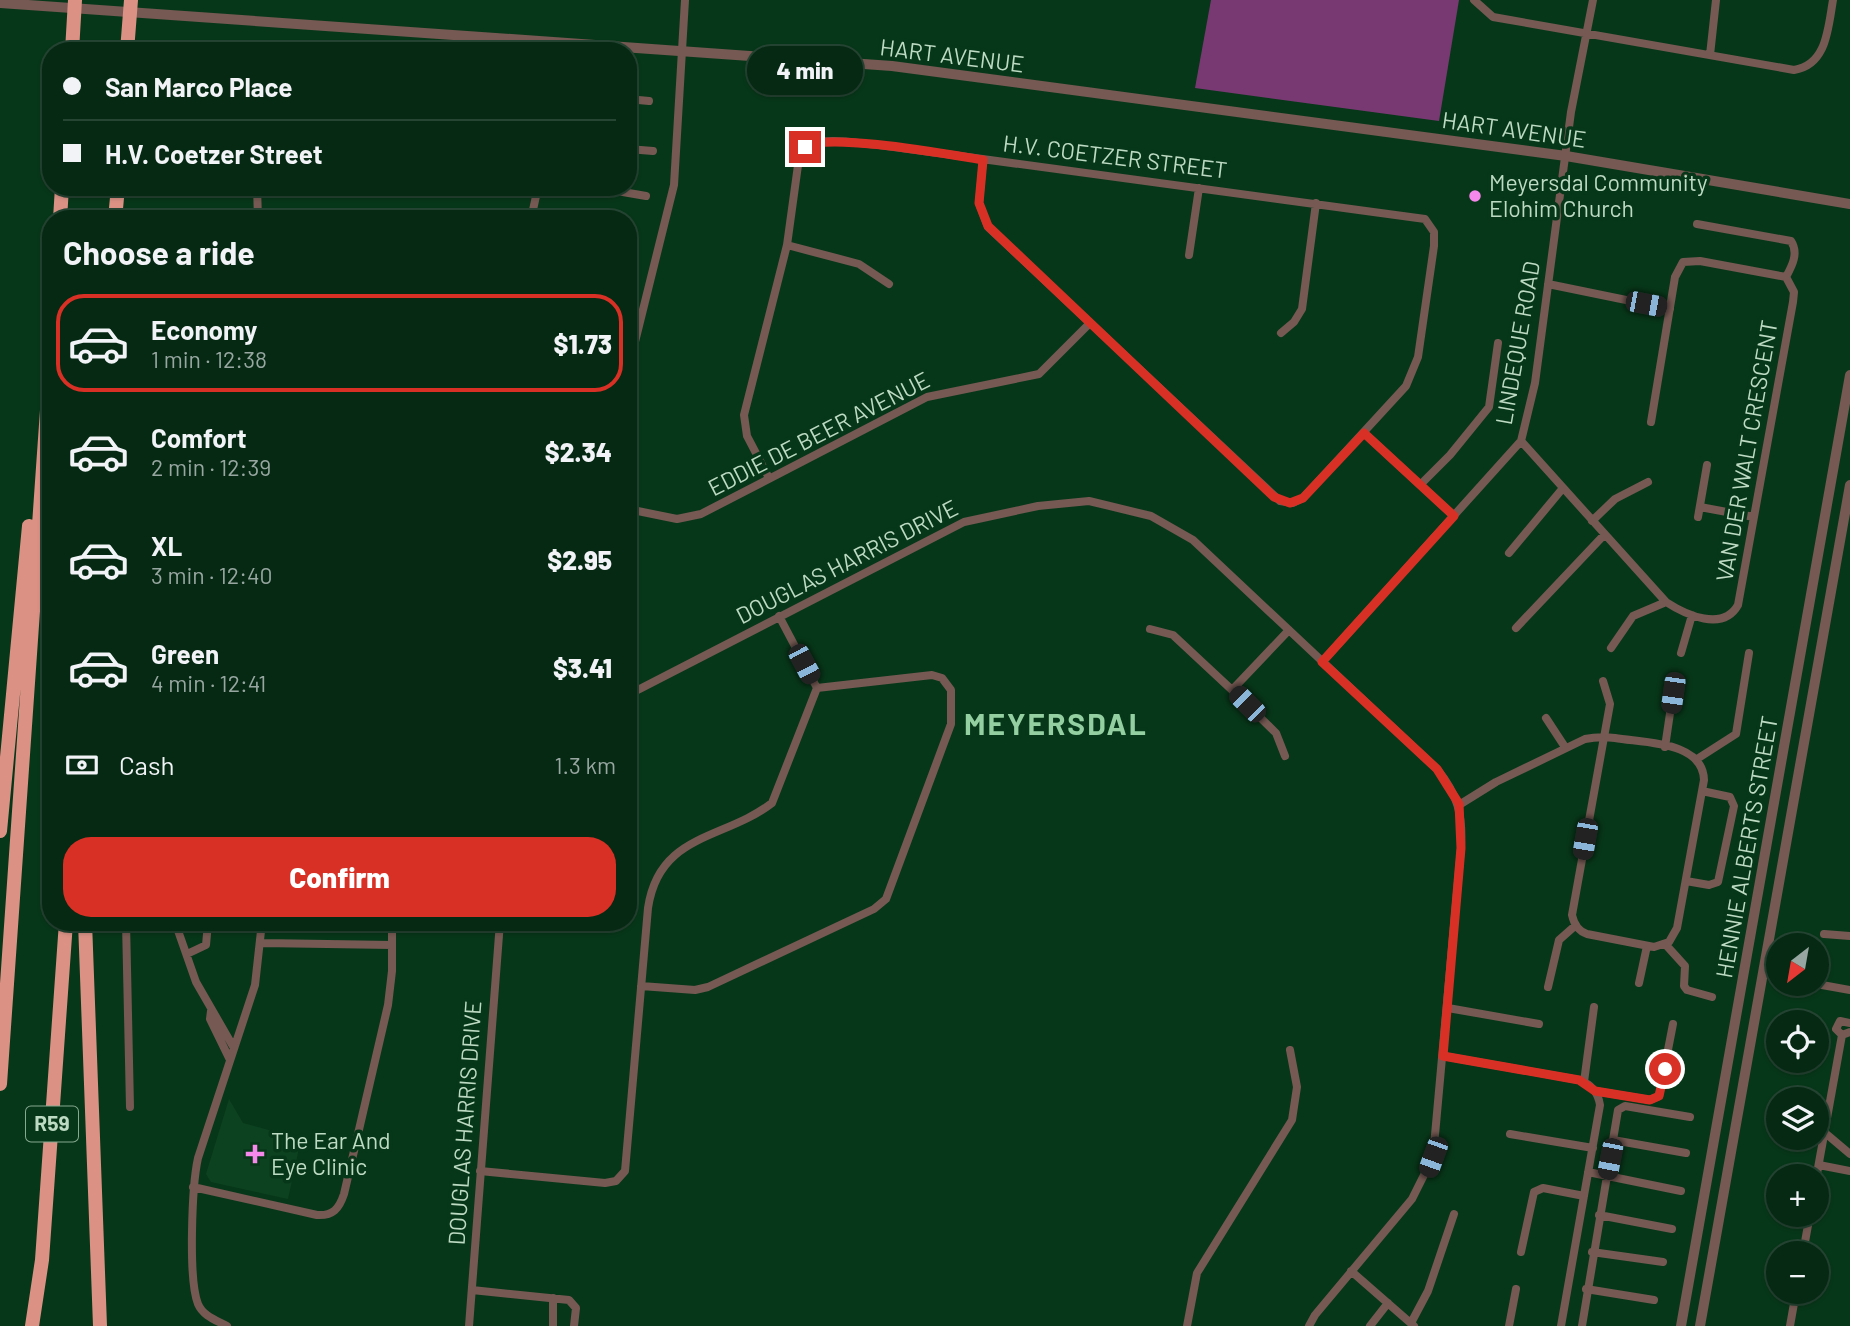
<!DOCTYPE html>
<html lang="en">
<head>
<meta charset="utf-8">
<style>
	body { margin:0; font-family:Barlow,sans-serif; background:#133521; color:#f1f3f6; height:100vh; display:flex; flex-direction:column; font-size:26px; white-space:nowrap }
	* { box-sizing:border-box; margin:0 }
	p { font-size:23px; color:#97a6a0 }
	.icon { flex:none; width:38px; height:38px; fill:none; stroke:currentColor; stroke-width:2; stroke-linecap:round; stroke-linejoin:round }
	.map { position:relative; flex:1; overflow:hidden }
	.sheet { position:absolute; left:42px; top:210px; width:595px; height:721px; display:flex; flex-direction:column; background:#052913; border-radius:28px; box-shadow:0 2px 5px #0004,0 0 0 2px #264533 }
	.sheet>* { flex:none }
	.hud { position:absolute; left:42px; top:42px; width:595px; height:154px; border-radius:28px; box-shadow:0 2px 5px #0004,0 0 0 2px #264533; display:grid; align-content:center; height:154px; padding:0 21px; background:#052913 }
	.needle { width:46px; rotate:211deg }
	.buttons { position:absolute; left:1766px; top:933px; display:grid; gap:14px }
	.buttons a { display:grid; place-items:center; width:63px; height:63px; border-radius:50%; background:#052913; box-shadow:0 2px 5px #0004,0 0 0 2px #264533; font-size:35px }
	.end { position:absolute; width:32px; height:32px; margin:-16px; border:9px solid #d93025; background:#fff; box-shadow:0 0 0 4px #fff }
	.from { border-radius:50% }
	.bubble { position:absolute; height:49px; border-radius:24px; background:#052913; box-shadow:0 2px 5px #0004,0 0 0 2px #264533; font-size:23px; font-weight:800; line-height:49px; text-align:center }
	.car { position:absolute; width:21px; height:42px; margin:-21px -10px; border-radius:9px; box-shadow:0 0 5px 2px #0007; background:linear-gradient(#222 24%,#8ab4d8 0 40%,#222 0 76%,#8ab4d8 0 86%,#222 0) }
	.hud b { display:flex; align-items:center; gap:24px; height:66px; font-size:26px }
	.hud b+b { border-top:2px solid #264533 }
	.hud i { width:18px; height:18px; background:#f1f3f6 }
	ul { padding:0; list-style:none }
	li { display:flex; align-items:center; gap:21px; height:98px; margin:0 14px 10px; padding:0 7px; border:4px solid transparent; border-radius:28px }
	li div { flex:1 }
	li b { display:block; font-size:26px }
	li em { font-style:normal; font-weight:800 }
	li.on { border-color:#d93025 }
	li>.icon { width:63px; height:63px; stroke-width:1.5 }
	h2 { padding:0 21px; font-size:32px; line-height:84px }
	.pay { display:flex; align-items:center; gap:18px; height:77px; padding:0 21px; font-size:26px }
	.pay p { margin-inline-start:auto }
	.button { display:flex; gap:14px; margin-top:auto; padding:14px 21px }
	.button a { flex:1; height:80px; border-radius:28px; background:#d93025; color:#fff; font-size:28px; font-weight:800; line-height:80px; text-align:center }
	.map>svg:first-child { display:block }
	.built { fill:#0d4220 }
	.green { fill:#783972 }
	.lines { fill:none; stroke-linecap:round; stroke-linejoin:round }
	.minor { stroke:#765953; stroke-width:8 }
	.tertiary { stroke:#765953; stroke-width:10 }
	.motorway { stroke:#db9285; stroke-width:14 }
	.route { stroke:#d93025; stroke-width:9 }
	.poi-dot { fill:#f788eb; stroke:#073719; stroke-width:2.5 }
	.labels { text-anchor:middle; stroke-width:7; stroke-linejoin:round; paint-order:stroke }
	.shield { fill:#073719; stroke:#86a990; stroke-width:2 }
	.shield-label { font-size:21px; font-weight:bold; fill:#bddac3 }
	.street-label { font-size:23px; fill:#bddac3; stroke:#073719 }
	.poi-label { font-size:23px; fill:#bddac3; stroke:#073719; text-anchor:start }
	.district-label { font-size:30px; font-weight:bold; letter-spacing:2px; fill:#93cfa1; stroke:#073719 }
</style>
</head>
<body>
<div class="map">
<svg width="1850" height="1326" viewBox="0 0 1850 1326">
	<rect width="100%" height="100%" fill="#073719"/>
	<!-- built -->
	<path class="built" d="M 229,1099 L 243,1123 L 301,1139 L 288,1199 L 211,1182 L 206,1174 Z"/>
	<!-- green -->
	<path class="green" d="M 1211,0 L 1459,0 L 1439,121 L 1195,88 Z"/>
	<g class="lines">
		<!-- minor -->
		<path class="minor" d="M 1474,0 L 1493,17 L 1794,70 C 1827,65 1828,28 1833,0
			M 1710,55 L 1716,0
			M 628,99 L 649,101
			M 628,149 L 653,151
			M 257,187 L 258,219
			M 594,187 L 646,196
			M 531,219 L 538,187
			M 1697,224 L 1791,241 C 1799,253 1792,266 1786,277
			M 787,245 L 859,264 L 889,284
			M 1189,255 L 1199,188
			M 1548,284 L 1670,309
			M 1281,333 L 1294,322 L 1302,309 L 1316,203
			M 628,370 L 674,185 L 685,0
			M 1364,433 L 1454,516
			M 1521,441 L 1666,602 C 1686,615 1723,632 1738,605 L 1793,302 L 1794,292 L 1786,277 L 1700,261 L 1683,262 L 1675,277 L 1651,422
			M 769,478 L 747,436 L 744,415 L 787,245 L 799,158 C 808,131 856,144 879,145 L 1425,219 L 1434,232 L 1434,246 L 1418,357 L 1406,386 L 1303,498 L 1293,503 L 1280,501 L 988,227 L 979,203 L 983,160
			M 1420,485 L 1450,455 L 1489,407 L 1498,343
			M 1700,507 L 1754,517
			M 628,509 L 677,519 L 701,514 L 927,397 L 1039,374 L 1090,323
			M 1698,517 L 1707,465
			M 1592,521 L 1615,499 L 1648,482
			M 1509,553 L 1563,488
			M 1516,628 L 1604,535
			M 1150,629 L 1173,635 L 1232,690
			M 1611,648 L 1633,616 L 1666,602
			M 1681,653 L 1692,615
			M 1322,662 L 1521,441 L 1535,383 L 1571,112 L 1593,0
			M 628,695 L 964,522 L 1038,506 L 1089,501 L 1151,516 L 1193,540 L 1437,769 C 1458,794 1463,816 1461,848 L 1433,1157 L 1412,1199 L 1315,1315 L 1309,1326
			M 1546,718 L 1565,747
			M 1665,747 L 1673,693
			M 1285,756 L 1276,733 L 1232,690 L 1289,630
			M 1697,759 L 1736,734 L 1749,653
			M 1459,805 L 1496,782 L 1585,739 C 1595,737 1605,737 1615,738 C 1644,743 1703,741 1704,780 L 1677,928 L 1669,942 L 1654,947 L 1587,934 C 1578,931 1574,924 1572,915 L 1610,704 L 1603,681
			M 1686,881 L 1709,885 L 1718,882 L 1734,806 L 1730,797 L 1702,791
			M 126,922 L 130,1107
			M 175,922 L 196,982 L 234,1048
			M 1824,934 L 1850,936
			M 262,943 L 392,945
			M 1666,945 L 1685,966 L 1684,986 L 1687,990 L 1712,997
			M 187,954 L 206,945 L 208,923
			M 1639,983 L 1647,946
			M 1822,985 L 1850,990
			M 641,986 L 695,990 L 708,987 L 874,909 L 886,899 L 951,724 L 951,690 L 942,678 L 932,675 L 817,688
			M 1548,987 L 1559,940 L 1576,925
			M 1448,1008 L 1539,1024
			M 211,1011 L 210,1019 L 230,1060
			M 1850,1023 L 1840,1021 L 1836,1029 L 1842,1035 L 1850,1032
			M 1443,1056 L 1579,1080 C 1591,1084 1598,1092 1600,1105 L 1561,1326
			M 1584,1082 L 1594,1007
			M 1595,1091 L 1650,1100 L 1659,1096 L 1673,1024
			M 1824,1132 L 1850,1154
			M 1510,1134 L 1593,1148
			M 1613,1140 L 1686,1153
			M 1819,1165 L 1850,1171
			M 480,1171 L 605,1183 L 616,1181 L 625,1171 L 648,908 C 659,833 724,840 772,803 L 817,688 L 779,616
			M 1588,1172 L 1681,1191
			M 1816,1179 L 1842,1035
			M 193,1187 L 317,1215 C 333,1216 339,1209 344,1194 L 388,1005 L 392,971 L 392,922
			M 1599,1215 L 1672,1229
			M 1521,1252 L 1534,1192 L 1543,1188 L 1584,1196
			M 1592,1252 L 1663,1262
			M 1803,1253 L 1810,1214
			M 1351,1271 L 1414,1326
			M 1586,1289 L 1654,1300
			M 472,1290 L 569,1300 L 576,1308 L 574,1326
			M 1411,1323 L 1428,1291 L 1454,1214
			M 227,1326 C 216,1320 203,1316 198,1304 C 188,1279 192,1185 198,1158 L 255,985 L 262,922
			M 469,1326 L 500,922
			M 553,1326 L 553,1298
			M 1187,1326 L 1197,1273 L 1292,1120 L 1297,1087 L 1290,1050
			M 1370,1326 L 1388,1303
			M 1509,1326 L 1516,1289
			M 1582,1326 L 1618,1110 L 1625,1106 L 1690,1117
			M 1790,1326 L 1796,1292"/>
		<!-- tertiary -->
		<path class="tertiary" d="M 0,3 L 892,66 L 1566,156 L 1850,204
			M 1681,1326 L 1850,375
			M 1700,1326 L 1850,485"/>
		<!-- motorway -->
		<path class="motorway" d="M 72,51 L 75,0
			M 127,51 L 131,0
			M 60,219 L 62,187
			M 115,219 L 118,187
			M 0,831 L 29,526
			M 85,922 L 100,1326
			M 0,1084 L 51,353
			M 32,1326 L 42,1260 L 66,922"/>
	</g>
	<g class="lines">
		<!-- route -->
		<path class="route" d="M 805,147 C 827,132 951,155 983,160 L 979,203 L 988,226 L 1274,497 L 1290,503 L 1303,498 L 1364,433 L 1454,516 L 1322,662 L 1437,769 L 1459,804 L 1461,848 L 1443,1056 L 1579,1080 L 1595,1091 L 1650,1100 L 1659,1096 L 1665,1069"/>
	</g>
	<!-- markers -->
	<g class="poi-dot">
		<circle cx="1475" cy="196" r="7"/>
		<path d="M251.5 1143.5h7v7h7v7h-7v7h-7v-7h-7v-7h7z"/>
	</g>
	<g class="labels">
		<!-- shield labels -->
		<rect class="shield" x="26" y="1106.5" width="52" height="35" rx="5"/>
		<g class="shield-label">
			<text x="52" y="1131">R59</text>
		</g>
		<!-- street labels -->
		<g class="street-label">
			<text transform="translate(952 56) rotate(7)" y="8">HART AVENUE</text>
			<text transform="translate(1514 130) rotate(8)" y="8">HART AVENUE</text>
			<text transform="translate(1115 157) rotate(7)" y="8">H.V. COETZER STREET</text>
			<text transform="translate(1518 343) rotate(-80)" y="8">LINDEQUE ROAD</text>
			<text transform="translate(819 434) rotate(-27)" y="8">EDDIE DE BEER AVENUE</text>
			<text transform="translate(1747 451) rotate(-80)" y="8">VAN DER WALT CRESCENT</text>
			<text transform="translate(847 562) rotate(-27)" y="8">DOUGLAS HARRIS DRIVE</text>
			<text transform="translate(1747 847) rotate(-80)" y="8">HENNIE ALBERTS STREET</text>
			<text transform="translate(465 1123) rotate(-86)" y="8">DOUGLAS HARRIS DRIVE</text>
		</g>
		<!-- poi labels -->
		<g class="poi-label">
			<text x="1489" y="191">Meyersdal Community<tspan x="1489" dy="26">Elohim Church</tspan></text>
			<text x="271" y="1149">The Ear And<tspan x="271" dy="26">Eye Clinic</tspan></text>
		</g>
		<!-- district labels -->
		<g class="district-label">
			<text x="1056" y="735">MEYERSDAL</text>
		</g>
	</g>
</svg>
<div class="buttons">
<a><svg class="needle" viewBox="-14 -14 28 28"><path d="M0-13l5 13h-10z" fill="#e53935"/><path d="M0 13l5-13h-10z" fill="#97a6a0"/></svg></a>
<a><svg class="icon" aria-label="locate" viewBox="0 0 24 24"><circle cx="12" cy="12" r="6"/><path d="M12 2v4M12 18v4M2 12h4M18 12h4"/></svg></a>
<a><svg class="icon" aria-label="layers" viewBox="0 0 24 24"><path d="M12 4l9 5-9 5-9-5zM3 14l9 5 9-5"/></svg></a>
<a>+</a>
<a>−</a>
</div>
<i class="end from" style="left:1665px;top:1069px"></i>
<i class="end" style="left:805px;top:147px"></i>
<div class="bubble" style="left:747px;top:46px;width:116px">4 min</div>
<i class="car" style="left:1646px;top:304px;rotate:101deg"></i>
<i class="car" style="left:804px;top:664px;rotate:152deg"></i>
<i class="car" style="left:1673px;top:693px;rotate:188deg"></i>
<i class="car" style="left:1247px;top:704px;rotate:315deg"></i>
<i class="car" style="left:1585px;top:839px;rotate:190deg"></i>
<i class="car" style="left:1433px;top:1157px;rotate:200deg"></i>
<i class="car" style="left:1610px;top:1159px;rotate:191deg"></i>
<div class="hud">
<b><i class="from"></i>San Marco Place</b>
<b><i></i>H.V. Coetzer Street</b>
</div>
<section class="sheet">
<h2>Choose a ride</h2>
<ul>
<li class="on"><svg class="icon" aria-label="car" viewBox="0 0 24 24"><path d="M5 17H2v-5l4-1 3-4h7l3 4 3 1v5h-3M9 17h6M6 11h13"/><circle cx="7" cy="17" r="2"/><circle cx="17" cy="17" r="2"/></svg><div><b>Economy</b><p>1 min · 12:38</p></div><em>$1.73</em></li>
<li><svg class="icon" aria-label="car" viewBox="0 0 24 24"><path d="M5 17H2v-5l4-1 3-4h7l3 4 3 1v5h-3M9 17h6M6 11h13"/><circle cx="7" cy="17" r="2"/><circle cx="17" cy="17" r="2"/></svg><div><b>Comfort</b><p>2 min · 12:39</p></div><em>$2.34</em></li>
<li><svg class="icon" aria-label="car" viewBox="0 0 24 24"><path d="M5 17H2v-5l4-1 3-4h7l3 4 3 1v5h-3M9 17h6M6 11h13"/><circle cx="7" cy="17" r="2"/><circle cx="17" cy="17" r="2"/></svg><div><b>XL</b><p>3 min · 12:40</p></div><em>$2.95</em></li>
<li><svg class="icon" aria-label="car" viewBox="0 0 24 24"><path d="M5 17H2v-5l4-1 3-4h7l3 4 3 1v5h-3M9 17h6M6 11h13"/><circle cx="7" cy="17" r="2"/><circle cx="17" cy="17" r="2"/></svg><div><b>Green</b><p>4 min · 12:41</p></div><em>$3.41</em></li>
</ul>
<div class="pay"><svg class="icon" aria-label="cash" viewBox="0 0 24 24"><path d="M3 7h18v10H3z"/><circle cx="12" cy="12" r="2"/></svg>Cash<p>1.3 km</p></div>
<div class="button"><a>Confirm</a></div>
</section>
</div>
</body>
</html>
